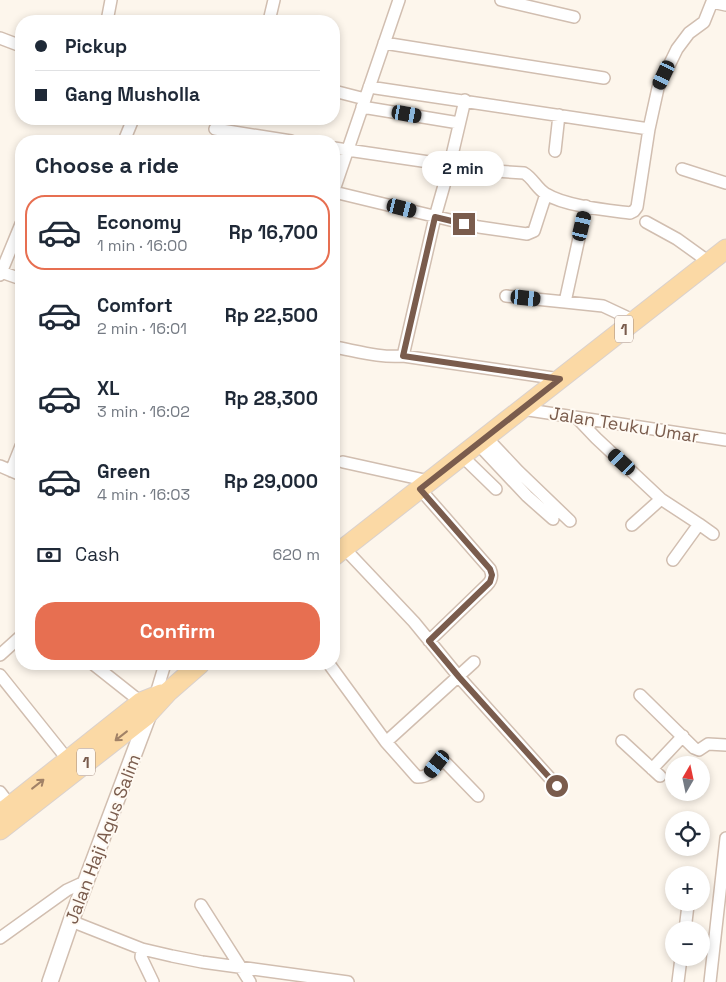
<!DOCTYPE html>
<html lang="en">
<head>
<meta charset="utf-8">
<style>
	body { margin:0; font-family:"Space Grotesk",sans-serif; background:#f6f6f7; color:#1f2937; height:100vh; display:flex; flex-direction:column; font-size:19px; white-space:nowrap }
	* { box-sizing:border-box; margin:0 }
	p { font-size:16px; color:#747a83 }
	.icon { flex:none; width:28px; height:28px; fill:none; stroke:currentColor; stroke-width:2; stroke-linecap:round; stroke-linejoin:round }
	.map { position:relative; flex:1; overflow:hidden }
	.side { position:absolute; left:15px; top:135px; width:325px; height:535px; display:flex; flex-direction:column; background:#fff; border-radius:20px; box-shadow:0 2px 8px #0003 }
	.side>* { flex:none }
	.banner { position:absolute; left:15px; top:15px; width:325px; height:110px; border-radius:20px; box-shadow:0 2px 8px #0003; display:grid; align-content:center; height:110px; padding:0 20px; background:#fff }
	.needle { width:32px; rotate:9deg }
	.buttons { position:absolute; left:665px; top:756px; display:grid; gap:10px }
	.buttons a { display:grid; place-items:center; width:45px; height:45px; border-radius:50%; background:#fff; box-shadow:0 2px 8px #0003; font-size:25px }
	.end { position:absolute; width:22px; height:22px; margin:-11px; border:6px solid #7a5c4d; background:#fff; box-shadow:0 0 0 2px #fff }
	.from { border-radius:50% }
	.bubble { position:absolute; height:35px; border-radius:18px; background:#fff; box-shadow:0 2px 8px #0003; font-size:16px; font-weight:700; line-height:35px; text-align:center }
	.car { position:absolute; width:15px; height:30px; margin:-15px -8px; border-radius:6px; box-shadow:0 0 4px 1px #0007; background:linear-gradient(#222 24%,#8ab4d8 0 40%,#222 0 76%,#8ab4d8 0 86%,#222 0) }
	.banner b { display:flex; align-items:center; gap:18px; height:48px; font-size:19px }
	.banner b+b { border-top:1px solid #e0e1e3 }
	.banner i { width:12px; height:12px; background:#1f2937 }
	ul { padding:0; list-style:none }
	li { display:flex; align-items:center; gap:15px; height:75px; margin:0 10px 8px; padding:0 10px; border:2px solid transparent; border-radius:20px }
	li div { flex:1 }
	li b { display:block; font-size:19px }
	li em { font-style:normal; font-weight:700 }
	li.selected { border-color:#e76f51 }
	li>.icon { width:45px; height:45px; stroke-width:1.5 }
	h2 { padding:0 20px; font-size:22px; line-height:60px }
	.pay { display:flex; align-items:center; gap:12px; height:55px; padding:0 20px; font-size:19px }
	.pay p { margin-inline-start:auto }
	.button { display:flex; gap:10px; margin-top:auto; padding:10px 20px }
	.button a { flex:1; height:58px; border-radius:20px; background:#e76f51; color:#fff; font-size:20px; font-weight:700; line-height:58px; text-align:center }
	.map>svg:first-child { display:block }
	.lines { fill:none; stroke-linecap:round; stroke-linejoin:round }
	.minor-casing { stroke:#d1beb0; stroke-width:14 }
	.tertiary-casing { stroke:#d1beb0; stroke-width:18 }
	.primary-casing { stroke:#dad1cd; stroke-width:21 }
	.minor { stroke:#fff; stroke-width:11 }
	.tertiary { stroke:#fff; stroke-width:15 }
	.primary { stroke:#fbd9a5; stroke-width:19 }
	.oneway { stroke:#a18267 }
	.route { stroke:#7a5c4d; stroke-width:6 }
	.labels { text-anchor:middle; stroke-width:4; stroke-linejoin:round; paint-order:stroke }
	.shield { fill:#fffaf3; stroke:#a28b7f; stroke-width:1 }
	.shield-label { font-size:16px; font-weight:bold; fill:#7a5c4d }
	.street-label { font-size:18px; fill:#7a5c4d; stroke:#fffaf3 }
</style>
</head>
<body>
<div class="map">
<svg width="726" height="982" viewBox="0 0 726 982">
	<rect width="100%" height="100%" fill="#fdf6ec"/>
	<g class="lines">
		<defs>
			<path id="minor" d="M 501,0 L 574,17
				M 107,21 L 111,0
				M 269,21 L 274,0
				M 0,38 L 21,46
				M 384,43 L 604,78
				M 369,87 L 649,129
				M 334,91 L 365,99
				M 362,107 L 459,123
				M 215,129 L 291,141
				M 124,141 L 133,119
				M 334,148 L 429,162
				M 555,151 L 559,115
				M 449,168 L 524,173 C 533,178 537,189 546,194 C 565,206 607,210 630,213 L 634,211 L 637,207 L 649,129 L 658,88 L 677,49 L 689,33 L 704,22 L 712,2 L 726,5
				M 682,169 L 726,183
				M 334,190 L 399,0
				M 334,192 L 479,227 L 527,234 L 534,231 L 546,194
				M 586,206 L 565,302 L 603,306 L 635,321
				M 646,222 L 677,239 L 709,262
				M 1,272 L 21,279
				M 0,275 L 21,224
				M 506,296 L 565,302
				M 334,347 C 357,351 380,358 403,356 L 560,379
				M 403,356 L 435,217 L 449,168 L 465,100
				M 522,409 L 726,440
				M 577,418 L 596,438 L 661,499 L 699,524 L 713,534
				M 486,437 L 518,471 L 570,521
				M 478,444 L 527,496 L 553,519
				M 462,456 L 496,489
				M 343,462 L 429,481
				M 0,466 L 21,475
				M 11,471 L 21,446
				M 420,489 L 490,569 C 493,576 492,580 487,585 L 429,641
				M 632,525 L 661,499
				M 344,548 L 414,622 L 459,677 L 557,786
				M 673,560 L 699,524
				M 0,655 L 21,636
				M 93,664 L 141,702
				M 329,664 L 386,742 L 417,777 C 435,778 432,760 446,763 L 478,796
				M 0,675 L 68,760
				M 640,695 L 694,748 L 699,750 L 708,744 L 726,745
				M 155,697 L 165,664
				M 622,741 L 660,776
				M 386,742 L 474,662
				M 652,769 L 683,736
				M 0,792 L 10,805
				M 201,905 L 250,982
				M 71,921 L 142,949 L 172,956 L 202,962 L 348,982
				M 685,930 L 688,905
				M 0,938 L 67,890 L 80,884 L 86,884
				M 142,949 L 141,957 L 153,982
				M 678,982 L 681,958
				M 710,982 L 726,838"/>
			<path id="tertiary" d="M 50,982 L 71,921 L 150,711"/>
			<path id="primary" d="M 334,556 L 726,249
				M 0,814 L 141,702 L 161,694
				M 0,830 L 146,716 L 169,691 L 200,664"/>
		</defs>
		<!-- minor casing -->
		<use href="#minor" class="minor-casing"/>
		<!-- tertiary casing -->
		<use href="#tertiary" class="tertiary-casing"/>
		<!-- primary casing -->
		<use href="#primary" class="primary-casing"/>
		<!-- minor -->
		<use href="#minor" class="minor"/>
		<!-- tertiary -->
		<use href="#tertiary" class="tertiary"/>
		<!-- primary -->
		<use href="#primary" class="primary"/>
	</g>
	<!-- one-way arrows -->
	<defs><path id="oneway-shaft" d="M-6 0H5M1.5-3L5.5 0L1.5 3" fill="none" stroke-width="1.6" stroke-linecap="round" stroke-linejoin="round" transform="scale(1.25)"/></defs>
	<g class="oneway">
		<use href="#oneway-shaft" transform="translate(121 736) rotate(142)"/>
		<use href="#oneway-shaft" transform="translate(38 784) rotate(-38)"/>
	</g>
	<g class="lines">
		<!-- route -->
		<path class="route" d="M 464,224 L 435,217 L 403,356 L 560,379 L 420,489 L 490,569 L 492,575 L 490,582 L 429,641 L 459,677 L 557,786"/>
	</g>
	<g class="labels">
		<!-- shield labels -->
		<g class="shield">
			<rect x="615" y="315.5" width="18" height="27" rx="4"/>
			<rect x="77" y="748.5" width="18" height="27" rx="4"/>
		</g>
		<g class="shield-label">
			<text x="624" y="335">1</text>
			<text x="86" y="768">1</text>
		</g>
		<!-- street labels -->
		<g class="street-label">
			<text transform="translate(624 425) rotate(9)" y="6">Jalan Teuku Umar</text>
			<text transform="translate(103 839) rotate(-69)" y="6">Jalan Haji Agus Salim</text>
		</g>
	</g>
</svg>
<div class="buttons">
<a><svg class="needle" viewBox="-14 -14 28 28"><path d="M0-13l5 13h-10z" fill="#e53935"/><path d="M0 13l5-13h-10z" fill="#747a83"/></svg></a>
<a><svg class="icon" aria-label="locate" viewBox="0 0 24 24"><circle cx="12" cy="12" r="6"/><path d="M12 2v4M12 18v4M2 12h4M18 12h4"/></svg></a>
<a>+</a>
<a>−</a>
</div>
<i class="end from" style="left:557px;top:786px"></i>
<i class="end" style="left:464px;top:224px"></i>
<div class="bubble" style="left:422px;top:151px;width:82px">2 min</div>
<i class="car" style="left:664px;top:75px;rotate:205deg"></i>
<i class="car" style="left:407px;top:114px;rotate:100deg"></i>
<i class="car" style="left:402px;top:208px;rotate:104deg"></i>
<i class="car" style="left:582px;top:226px;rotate:13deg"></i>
<i class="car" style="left:526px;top:298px;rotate:96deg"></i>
<i class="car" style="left:622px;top:462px;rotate:313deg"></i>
<i class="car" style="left:437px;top:764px;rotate:218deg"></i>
<div class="banner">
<b><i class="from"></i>Pickup</b>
<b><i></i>Gang Musholla</b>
</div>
<section class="side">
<h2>Choose a ride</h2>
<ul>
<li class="selected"><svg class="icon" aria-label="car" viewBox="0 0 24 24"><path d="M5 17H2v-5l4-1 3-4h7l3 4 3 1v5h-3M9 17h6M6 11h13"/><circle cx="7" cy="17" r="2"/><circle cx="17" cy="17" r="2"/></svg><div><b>Economy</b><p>1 min · 16:00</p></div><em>Rp 16,700</em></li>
<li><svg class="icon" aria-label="car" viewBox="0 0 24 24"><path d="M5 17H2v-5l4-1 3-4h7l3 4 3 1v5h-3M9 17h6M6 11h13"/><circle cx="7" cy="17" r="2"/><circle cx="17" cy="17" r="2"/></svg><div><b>Comfort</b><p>2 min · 16:01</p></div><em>Rp 22,500</em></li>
<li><svg class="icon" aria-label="car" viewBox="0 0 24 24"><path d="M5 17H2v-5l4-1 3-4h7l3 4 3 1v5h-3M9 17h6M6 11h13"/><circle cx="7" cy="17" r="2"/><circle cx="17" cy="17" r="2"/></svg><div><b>XL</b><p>3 min · 16:02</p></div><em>Rp 28,300</em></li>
<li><svg class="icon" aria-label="car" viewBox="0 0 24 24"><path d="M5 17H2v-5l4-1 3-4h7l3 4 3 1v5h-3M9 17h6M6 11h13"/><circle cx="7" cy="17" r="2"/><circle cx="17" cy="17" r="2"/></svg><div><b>Green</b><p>4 min · 16:03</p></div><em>Rp 29,000</em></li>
</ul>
<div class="pay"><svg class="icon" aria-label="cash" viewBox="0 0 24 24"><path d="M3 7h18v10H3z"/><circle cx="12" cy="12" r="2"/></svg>Cash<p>620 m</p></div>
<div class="button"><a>Confirm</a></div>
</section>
</div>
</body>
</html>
